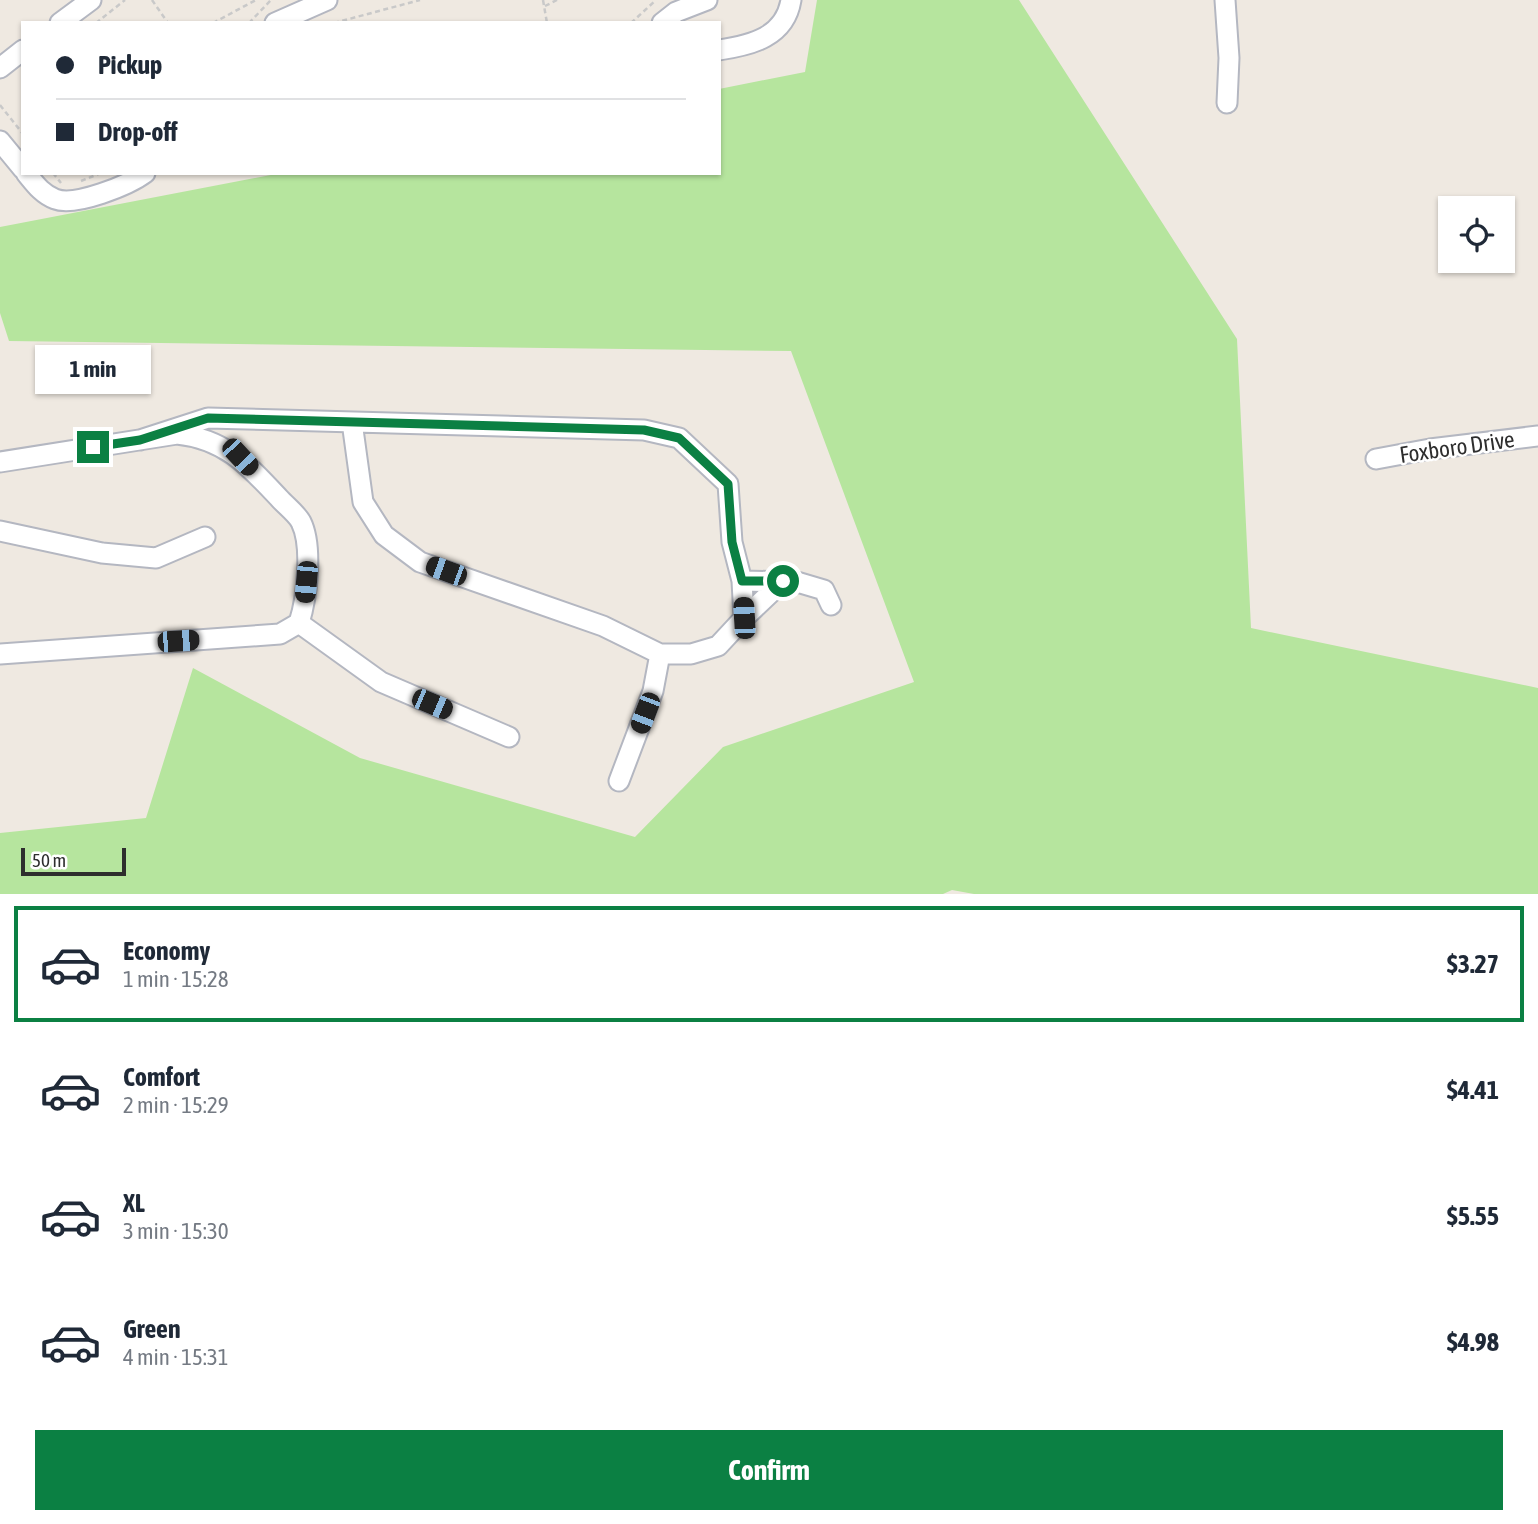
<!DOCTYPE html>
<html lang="en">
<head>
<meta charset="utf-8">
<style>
	body { margin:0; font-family:"Asap Condensed",sans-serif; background:#f2f2f3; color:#1f2937; height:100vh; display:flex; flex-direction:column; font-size:26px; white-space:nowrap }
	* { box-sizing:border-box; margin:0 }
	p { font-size:23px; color:#747a83 }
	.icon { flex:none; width:38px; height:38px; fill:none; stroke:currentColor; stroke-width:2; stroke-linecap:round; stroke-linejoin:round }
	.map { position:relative; height:894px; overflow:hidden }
	.panel { display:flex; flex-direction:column; background:#fff; flex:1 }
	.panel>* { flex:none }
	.hud { position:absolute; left:21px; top:21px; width:700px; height:154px; border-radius:0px; box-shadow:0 2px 5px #0004; display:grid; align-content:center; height:154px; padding:0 35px; background:#fff }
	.buttons { position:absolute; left:1438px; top:196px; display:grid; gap:14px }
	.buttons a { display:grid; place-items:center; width:77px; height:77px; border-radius:0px; background:#fff; box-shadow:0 2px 5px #0004; font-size:35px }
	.scale { position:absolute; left:21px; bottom:18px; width:105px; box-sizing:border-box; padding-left:7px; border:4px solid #2e2e2e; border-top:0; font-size:19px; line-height:24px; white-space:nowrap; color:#2e2e2e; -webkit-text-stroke:5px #fff; paint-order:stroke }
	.end { position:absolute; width:32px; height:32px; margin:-16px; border:9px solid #0b8043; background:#fff; box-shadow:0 0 0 4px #fff }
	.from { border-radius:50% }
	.bubble { position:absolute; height:49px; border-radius:0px; background:#fff; box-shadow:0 2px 5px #0004; font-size:23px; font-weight:700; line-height:49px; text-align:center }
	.car { position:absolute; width:21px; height:42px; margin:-21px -10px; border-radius:9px; box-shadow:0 0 5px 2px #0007; background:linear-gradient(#222 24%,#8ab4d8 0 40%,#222 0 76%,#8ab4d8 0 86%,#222 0) }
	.hud b { display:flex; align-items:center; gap:24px; height:66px; font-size:26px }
	.hud b+b { border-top:2px solid #e0e1e3 }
	.hud i { width:18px; height:18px; background:#1f2937 }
	ul { padding:12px 0 0; list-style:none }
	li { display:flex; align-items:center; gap:21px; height:116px; margin:0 14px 10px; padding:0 21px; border:4px solid transparent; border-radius:0px }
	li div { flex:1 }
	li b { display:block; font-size:26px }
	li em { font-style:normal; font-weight:700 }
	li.active { border-color:#0b8043 }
	li>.icon { width:63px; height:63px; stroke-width:1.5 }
	.action { display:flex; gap:14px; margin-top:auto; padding:14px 35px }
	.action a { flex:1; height:80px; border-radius:0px; background:#0b8043; color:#fff; font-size:28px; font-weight:700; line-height:80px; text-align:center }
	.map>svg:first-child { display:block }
	.green { fill:#b6e59e }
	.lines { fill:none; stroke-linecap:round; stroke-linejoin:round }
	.minor-casing { stroke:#b4b7c1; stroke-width:23 }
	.path { stroke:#c9c9c9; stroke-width:2.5; stroke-dasharray:5 3.5; stroke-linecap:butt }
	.minor { stroke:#fff; stroke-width:19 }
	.route { stroke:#0b8043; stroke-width:9 }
	.labels { text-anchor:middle; stroke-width:5; stroke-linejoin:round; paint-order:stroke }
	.street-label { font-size:23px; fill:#2e2e2e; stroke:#fff }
</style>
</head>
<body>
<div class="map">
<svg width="1538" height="894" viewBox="0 0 1538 894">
	<rect width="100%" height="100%" fill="#efe9e1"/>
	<!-- green -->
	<path class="green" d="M 817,0 L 1019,0 L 1237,339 L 1251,628 L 1538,688 L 1538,894 L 974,894 L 952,890 L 943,894 L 0,894 L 0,833 L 146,818 L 193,668 L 360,758 L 635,837 L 723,747 L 914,682 L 791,351 L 9,341 L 0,313 L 0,227 L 281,173 L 719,173 L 719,89 L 805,72 Z"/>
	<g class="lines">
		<defs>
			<path id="minor" d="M 1225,0 L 1229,58 L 1227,103
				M 60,23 L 91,0
				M 275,23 L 327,0
				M 662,23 L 676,12 L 707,0
				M 719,50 C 752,45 785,37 791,0
				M 0,68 L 23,50
				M 0,141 L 23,169
				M 26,173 C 35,184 42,194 55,199 C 75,207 129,185 145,173
				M 140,440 L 208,418 L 644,430 L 679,438 L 728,484 L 732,542 L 742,581 L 744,618 L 718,646 L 691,654 L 660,654 L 603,626 L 420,562 L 384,535 L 363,502 L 352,422
				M 1376,459 L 1430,449 L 1538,436
				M 0,462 L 177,434 C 225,439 248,465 279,498 C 285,505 297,514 301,522 C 313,546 307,598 299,623 L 280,634 L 0,654
				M 0,531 L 102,553 L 156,558 L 205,537
				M 742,581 L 797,582 L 824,590 L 831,605
				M 744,618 L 783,581
				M 299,623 L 381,682 L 509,737
				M 619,781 L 653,691 L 660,654"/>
		</defs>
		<!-- minor casing -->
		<use href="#minor" class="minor-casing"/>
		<!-- path -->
		<path class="path" d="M 152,0 L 168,23
			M 543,0 L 547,23
			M 545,6 L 557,0
			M 96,23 L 125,0
			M 213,23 L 256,0
			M 249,23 L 271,0
			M 334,23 L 420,0
			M 631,23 L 656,0
			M 0,105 L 23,134
			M 53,173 L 61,183
			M 81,181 L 101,173"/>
		<!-- minor -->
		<use href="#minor" class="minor"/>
	</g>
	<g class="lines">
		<!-- route -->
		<path class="route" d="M 93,447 L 140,440 L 208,418 L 644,430 L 679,438 L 728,484 L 732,542 L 742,581 L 783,581"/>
	</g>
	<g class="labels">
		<!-- street labels -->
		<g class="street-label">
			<text transform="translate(1457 447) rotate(-8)" y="8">Foxboro Drive</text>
		</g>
	</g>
</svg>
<div class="buttons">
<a><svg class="icon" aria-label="locate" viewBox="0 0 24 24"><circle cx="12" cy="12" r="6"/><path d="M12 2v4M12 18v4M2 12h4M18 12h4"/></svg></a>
</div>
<div class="scale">50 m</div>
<i class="end from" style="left:783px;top:581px"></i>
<i class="end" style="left:93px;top:447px"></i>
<div class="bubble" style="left:35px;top:345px;width:116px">1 min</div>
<i class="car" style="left:240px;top:457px;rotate:137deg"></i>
<i class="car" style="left:446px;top:571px;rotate:290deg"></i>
<i class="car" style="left:306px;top:582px;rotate:185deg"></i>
<i class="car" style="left:744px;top:618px;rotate:357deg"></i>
<i class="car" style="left:178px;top:641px;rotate:86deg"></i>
<i class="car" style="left:432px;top:704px;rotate:113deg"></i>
<i class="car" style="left:645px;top:713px;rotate:201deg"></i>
<div class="hud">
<b><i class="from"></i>Pickup</b>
<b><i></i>Drop-off</b>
</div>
</div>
<section class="panel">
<ul>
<li class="active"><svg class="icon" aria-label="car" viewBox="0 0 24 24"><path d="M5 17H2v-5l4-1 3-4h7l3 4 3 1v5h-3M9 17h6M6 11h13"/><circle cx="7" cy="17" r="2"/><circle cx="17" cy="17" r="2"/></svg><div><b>Economy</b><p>1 min · 15:28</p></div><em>$3.27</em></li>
<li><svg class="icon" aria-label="car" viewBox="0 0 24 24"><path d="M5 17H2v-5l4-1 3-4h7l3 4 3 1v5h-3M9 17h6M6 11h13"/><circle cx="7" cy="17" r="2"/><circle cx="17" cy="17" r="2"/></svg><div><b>Comfort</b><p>2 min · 15:29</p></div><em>$4.41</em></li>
<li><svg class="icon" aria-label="car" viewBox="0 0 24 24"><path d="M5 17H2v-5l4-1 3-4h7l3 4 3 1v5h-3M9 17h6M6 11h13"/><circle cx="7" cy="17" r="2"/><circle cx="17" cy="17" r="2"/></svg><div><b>XL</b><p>3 min · 15:30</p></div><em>$5.55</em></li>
<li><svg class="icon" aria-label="car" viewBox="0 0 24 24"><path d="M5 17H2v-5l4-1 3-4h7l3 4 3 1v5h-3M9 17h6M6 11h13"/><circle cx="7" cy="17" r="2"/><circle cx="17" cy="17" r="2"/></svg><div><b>Green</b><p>4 min · 15:31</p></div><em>$4.98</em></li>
</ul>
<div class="action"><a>Confirm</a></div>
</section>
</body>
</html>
